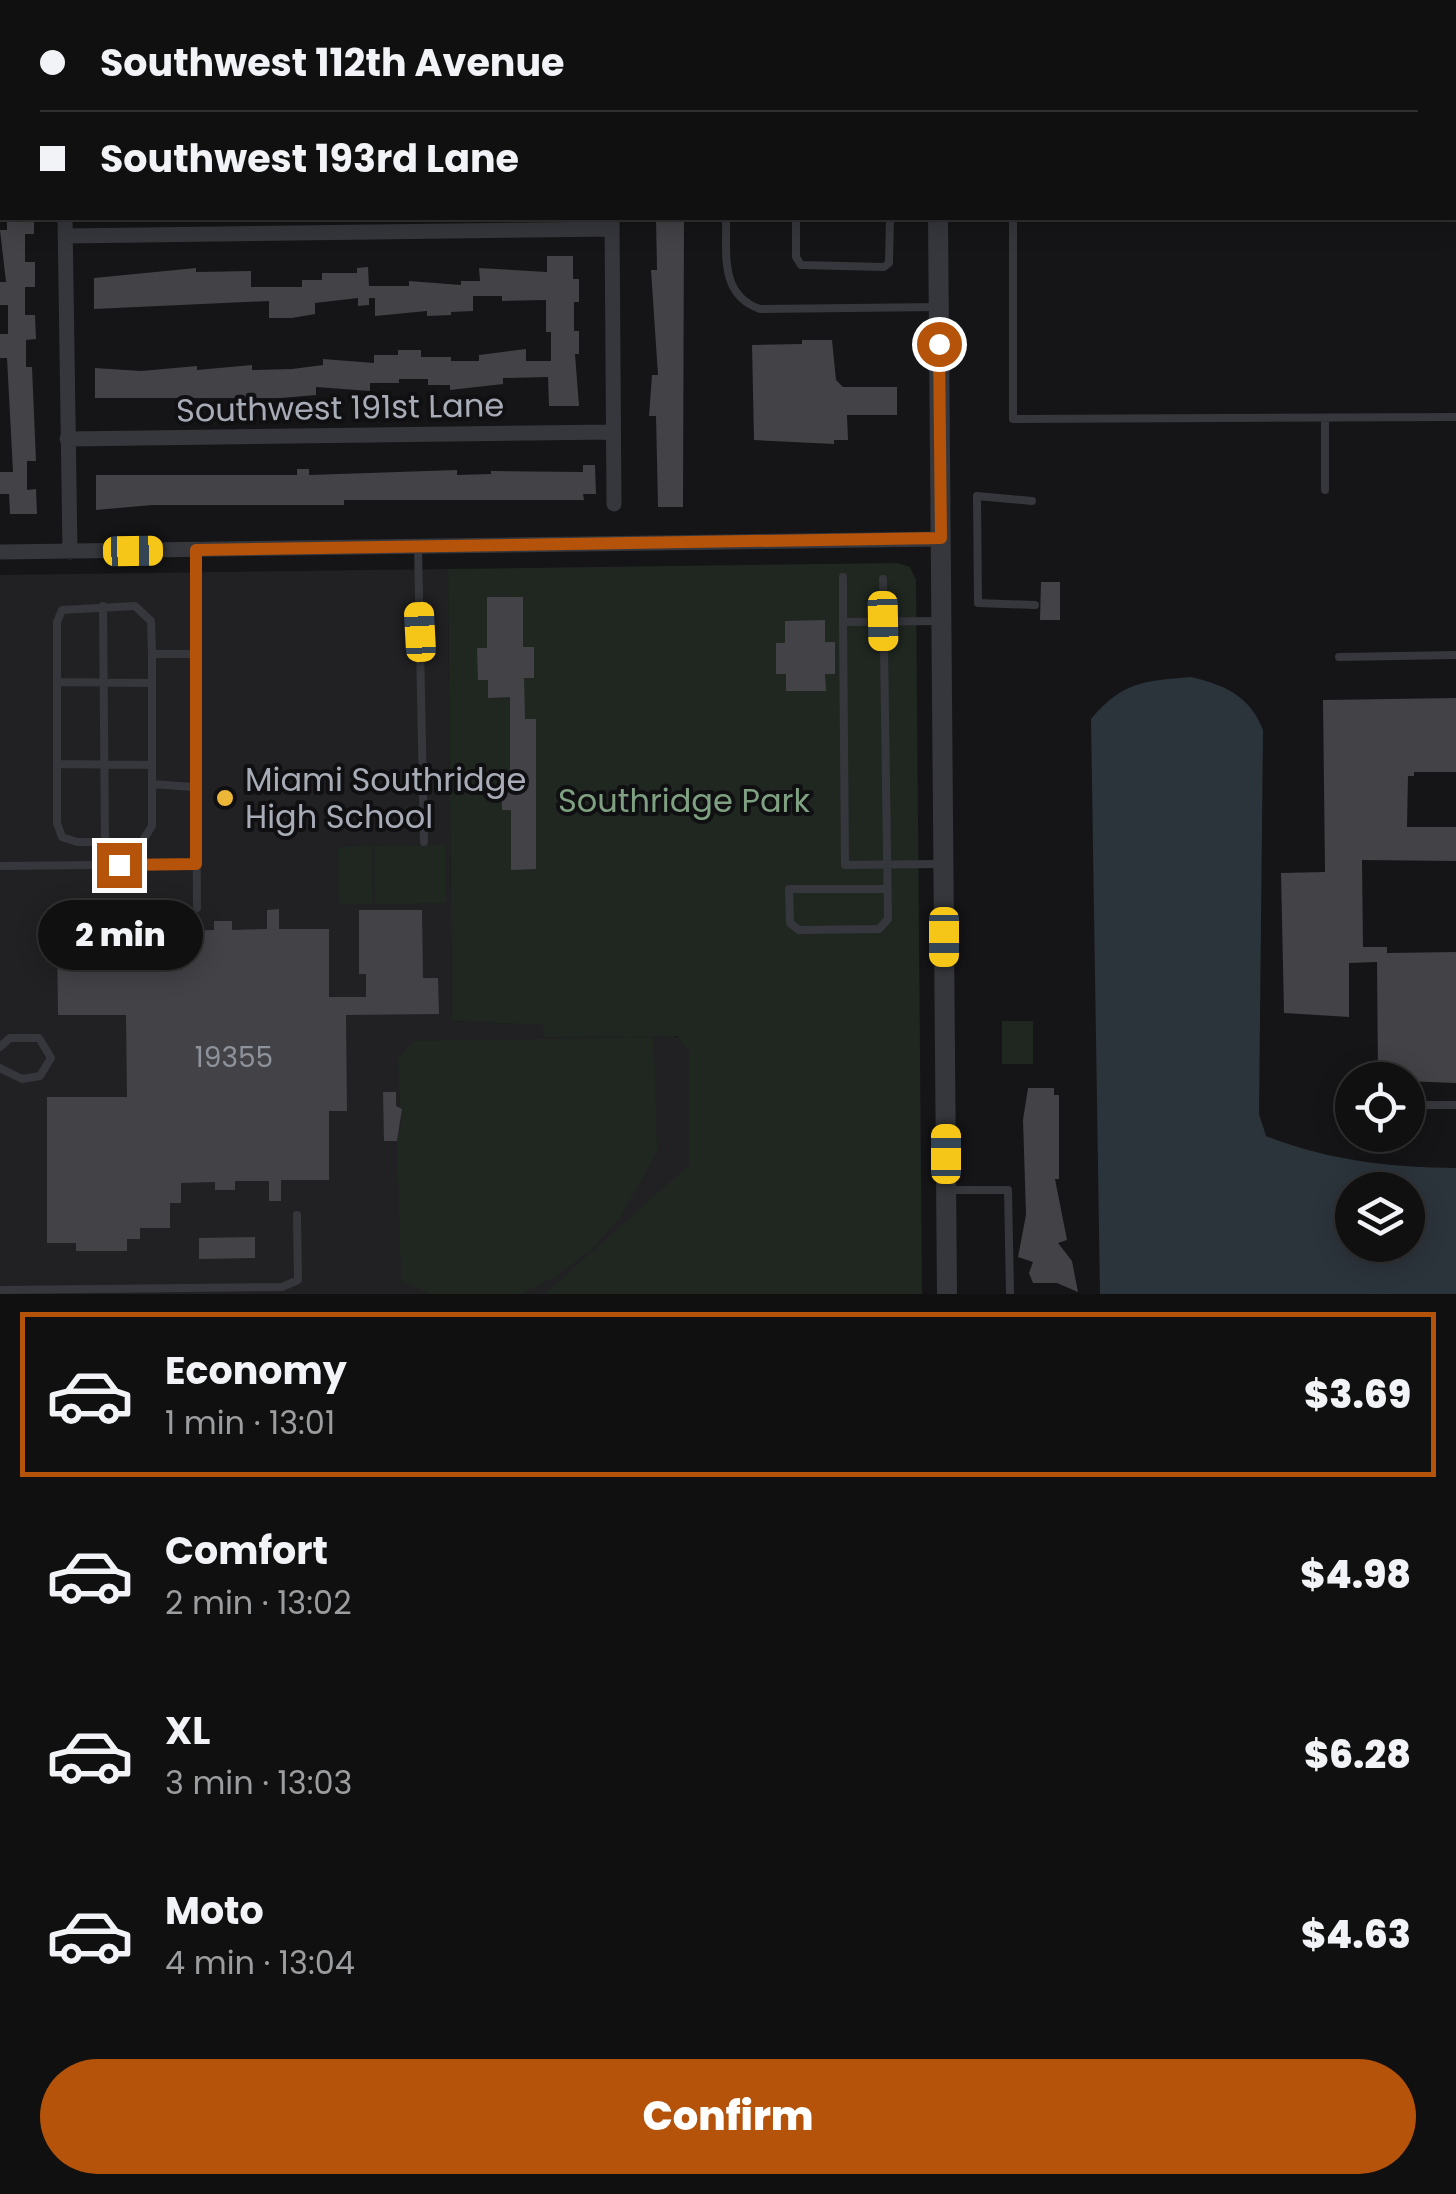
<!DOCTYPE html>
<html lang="en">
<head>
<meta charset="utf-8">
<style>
	body { margin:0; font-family:Poppins,sans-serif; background:#19191a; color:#f1f3f6; height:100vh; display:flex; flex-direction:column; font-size:38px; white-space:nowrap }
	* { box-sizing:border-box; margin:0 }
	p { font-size:32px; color:#9c9d9f }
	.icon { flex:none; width:55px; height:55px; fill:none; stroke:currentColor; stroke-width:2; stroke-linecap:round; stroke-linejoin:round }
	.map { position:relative; height:1294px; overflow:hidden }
	.side { display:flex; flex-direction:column; background:#101011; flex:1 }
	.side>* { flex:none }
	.top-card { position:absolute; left:0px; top:0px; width:1458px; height:220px; box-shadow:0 5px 25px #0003,0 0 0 2px #303031; display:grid; align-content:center; height:220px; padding:0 40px; background:#101011 }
	.controls { position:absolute; left:1335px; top:1062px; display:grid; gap:20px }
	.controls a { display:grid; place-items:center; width:90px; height:90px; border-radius:50%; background:#101011; box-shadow:0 5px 25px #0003,0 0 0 2px #303031; font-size:50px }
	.end { position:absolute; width:45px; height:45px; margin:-22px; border:12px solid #b45309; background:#fff; box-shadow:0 0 0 5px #fff }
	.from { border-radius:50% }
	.bubble { position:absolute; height:70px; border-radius:35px; background:#101011; box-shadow:0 5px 25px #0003,0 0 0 2px #303031; font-size:32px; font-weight:800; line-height:70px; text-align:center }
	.car { position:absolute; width:30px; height:60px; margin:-30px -15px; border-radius:12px; box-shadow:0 0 8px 2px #0007; background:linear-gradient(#f5c518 24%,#345 0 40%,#f5c518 0 76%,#345 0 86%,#f5c518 0) }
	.top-card b { display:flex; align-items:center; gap:35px; height:95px; font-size:38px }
	.top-card b+b { border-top:2px solid #303031 }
	.top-card i { width:25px; height:25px; background:#f1f3f6 }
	ul { padding:18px 0 0; list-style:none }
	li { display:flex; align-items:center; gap:30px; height:165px; margin:0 20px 15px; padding:0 20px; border:5px solid transparent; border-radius:0px }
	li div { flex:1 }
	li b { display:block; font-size:38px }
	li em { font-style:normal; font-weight:800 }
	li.active { border-color:#b45309 }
	li>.icon { width:90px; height:90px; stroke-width:1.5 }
	.primary-button { display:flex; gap:20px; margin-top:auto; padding:20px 40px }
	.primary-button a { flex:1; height:115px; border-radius:60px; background:#b45309; color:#fff; font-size:40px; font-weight:800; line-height:115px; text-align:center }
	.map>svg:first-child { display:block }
	.built { fill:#212124 }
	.green { fill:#202721 }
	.water { fill:#2c343b; fill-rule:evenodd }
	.building { fill:#424247 }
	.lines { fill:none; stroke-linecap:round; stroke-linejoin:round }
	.service { stroke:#36373c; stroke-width:8 }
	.minor { stroke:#36373c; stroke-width:15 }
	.tertiary { stroke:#36373c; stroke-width:20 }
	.route { stroke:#b45309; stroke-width:12 }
	.poi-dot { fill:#ecb638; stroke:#101012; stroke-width:4 }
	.labels { text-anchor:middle; stroke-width:8; stroke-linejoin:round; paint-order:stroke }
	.number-label { font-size:28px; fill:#8e929b }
	.street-label { font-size:32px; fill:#a8acb7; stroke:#101012 }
	.poi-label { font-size:32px; fill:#a8acb7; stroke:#101012; text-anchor:start }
	.park-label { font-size:32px; fill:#7fa182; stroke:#101012 }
</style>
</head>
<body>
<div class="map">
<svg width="1456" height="1294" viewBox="0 0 1456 1294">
	<rect width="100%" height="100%" fill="#151517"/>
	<!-- built -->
	<path class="built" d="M 448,569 L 452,1021 L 544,1025 L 544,1036 L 671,1035 L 683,1039 L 689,1052 L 690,1294 L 0,1294 L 0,575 Z"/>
	<!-- green -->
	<path class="green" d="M 897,563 L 910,567 L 916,580 L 922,1294 L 545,1294 L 689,1165 L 689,1052 L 677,1036 L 544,1037 L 543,1025 L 452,1021 L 448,569 Z
		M 445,845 L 446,903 L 375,904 L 374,846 Z
		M 372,846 L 373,904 L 339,905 L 338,847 Z
		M 1002,1021 L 1033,1021 L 1033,1064 L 1002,1064 Z
		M 654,1037 L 657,1152 L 621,1216 L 592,1249 L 556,1276 L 521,1294 L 430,1294 L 401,1280 L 397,1132 L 401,1131 L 398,1058 L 414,1041 Z"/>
	<!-- water -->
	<path class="water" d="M 1191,677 C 1225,685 1250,696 1263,730 L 1259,1114 L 1266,1136 C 1325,1160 1393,1168 1456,1168 L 1456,1294 L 1100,1294 L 1091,719 C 1123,681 1145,681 1191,677 ZM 1352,1190 L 1408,1190 L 1408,1245 L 1352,1245 Z"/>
	<!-- building -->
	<path class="building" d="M 7,218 L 34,218 L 34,234 L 25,234 L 25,262 L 35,262 L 35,287 L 25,287 L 25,315 L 35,315 L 36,339 L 26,340 L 26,367 L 32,367 L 36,461 L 27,461 L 27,490 L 36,489 L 37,514 L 10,514 L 9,494 L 0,494 L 0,472 L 13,472 L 7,358 L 0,358 L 0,334 L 8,334 L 8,305 L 0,305 L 0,282 L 6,282 L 0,230 L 7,230 Z
		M 656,218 L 684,218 L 683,507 L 658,507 L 656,416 L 649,416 L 652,375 L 658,375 L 651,270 L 657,270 Z
		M 547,256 L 573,256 L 573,279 L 579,279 L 579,302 L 574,302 L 574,331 L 579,331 L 579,354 L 575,354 L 579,406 L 549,406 L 548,377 L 503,378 L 503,384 L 450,390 L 450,385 L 428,385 L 428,379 L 399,379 L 399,383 L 370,383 L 370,391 L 316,387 L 316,395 L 281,398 L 95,398 L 95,368 L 141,371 L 197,366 L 197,370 L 252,365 L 252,370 L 292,369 L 323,365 L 323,359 L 374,363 L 374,355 L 398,355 L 398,350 L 421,350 L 421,357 L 451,357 L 451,361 L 479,361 L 479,355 L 526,349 L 526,361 L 551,361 L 551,332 L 546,332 L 546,300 L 502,301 L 502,296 L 473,296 L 473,311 L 451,312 L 451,315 L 427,316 L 427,311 L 375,316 L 375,298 L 369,298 L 369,305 L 358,306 L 358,298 L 315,303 L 315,314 L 292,318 L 269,318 L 269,301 L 94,309 L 94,278 L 196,268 L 196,272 L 251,271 L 251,287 L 302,287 L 302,280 L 322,280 L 322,273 L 357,273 L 357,268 L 368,267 L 369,286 L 409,286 L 409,281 L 461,285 L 461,281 L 480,281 L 479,268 L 547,272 Z
		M 802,340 L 832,340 L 836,380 L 843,387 L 897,387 L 897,415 L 847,415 L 848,440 L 834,440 L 834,444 L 754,440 L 752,345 L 802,344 Z
		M 583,465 L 595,465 L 596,494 L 583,494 L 584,500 L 344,500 L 344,505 L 152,505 L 96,510 L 96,475 L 297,475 L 297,469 L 309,469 L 309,475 L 457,470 L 457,475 L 491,474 L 491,471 L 583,472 Z
		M 1041,582 L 1060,582 L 1060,620 L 1040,620 Z
		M 487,597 L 523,597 L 523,647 L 534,647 L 534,678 L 524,678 L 525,719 L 536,719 L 536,869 L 511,870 L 511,810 L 502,810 L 501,782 L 510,782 L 510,697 L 488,698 L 488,680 L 478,680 L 477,648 L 487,648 Z
		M 825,620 L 825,642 L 835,642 L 835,674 L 825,674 L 826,691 L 786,691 L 786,674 L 776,674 L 776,643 L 785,643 L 785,621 Z
		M 1456,698 L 1456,772 L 1414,772 L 1414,776 L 1408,776 L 1407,827 L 1456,827 L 1456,861 L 1362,860 L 1363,947 L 1387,947 L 1387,953 L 1456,952 L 1456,1083 L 1378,1080 L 1377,962 L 1349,963 L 1349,1017 L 1284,1013 L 1281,873 L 1325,872 L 1323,700 Z
		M 279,909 L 279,929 L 329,929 L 329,997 L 366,997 L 366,974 L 359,974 L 359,910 L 422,910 L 423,978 L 438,978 L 439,1014 L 346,1015 L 347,1111 L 329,1111 L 329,1180 L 281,1180 L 281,1201 L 269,1201 L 269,1181 L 235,1181 L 235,1190 L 215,1190 L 215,1182 L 181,1183 L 181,1203 L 170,1203 L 170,1228 L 140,1228 L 140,1239 L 127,1239 L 127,1251 L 76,1251 L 76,1243 L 47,1243 L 47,1097 L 127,1097 L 126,1015 L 58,1015 L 57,939 L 87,938 L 87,922 L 130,921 L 130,931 L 214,930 L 214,921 L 232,921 L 232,930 L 267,929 L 267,910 Z
		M 1028,1088 L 1054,1088 L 1054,1095 L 1059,1095 L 1059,1179 L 1055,1179 L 1067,1240 L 1058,1243 L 1072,1261 L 1078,1292 L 1057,1283 L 1033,1283 L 1029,1273 L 1033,1262 L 1018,1257 L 1026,1215 L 1023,1120 Z
		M 383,1092 L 396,1092 L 396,1106 L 402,1109 L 397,1141 L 384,1141 Z
		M 255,1237 L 255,1258 L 199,1259 L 199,1238 Z"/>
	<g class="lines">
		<!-- service -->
		<path class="service" d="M 1455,189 L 1456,189
			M 726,218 C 727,253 719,295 760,309 L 938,307
			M 796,218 L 796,257 L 801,265 L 884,267 L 889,263 L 890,218
			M 1013,218 L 1013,419 L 1456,417
			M 1325,418 L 1325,490
			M 977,496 L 978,603 L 1035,605
			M 977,496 L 1032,501
			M 418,546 L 424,842
			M 195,550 L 197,908
			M 843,577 L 843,622
			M 883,579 L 888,919 L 879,929 L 799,930 L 790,923 L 789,889 L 887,889
			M 103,606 L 105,842
			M 937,621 L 843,622 L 845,865 L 939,864
			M 152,654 L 152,784
			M 1339,657 L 1456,655
			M 57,682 L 152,683
			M 57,764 L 152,765
			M 193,787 L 152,784 L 152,826 L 142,842 L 77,842 L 62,837 L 57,823 L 57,622 L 62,610 L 135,606 L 151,621 L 152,654 L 194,654
			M 0,866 L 197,864
			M 0,1047 L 10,1038 L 39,1038 L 51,1058 L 40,1076 L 22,1079 L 0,1068
			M 1408,1105 L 1456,1105
			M 946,1190 L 1008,1190 L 1010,1294
			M 0,1290 L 282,1287 L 298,1280 L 297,1215"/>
		<!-- minor -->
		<path class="minor" d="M 64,0 L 64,2
			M 261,0 L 261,2
			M 460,0 L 460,2
			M 1414,0 L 1415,2
			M 1455,70 L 1456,72
			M 65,218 L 70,552
			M 612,218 L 614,504
			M 65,236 L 612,229
			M 67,439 L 613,432
			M 0,552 L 941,539"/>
		<!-- tertiary -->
		<path class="tertiary" d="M 937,0 L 937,2
			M 938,218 L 947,1294"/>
	</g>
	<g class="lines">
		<!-- route -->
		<path class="route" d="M 119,865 L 196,864 L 196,550 L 941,538 L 939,344"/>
	</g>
	<!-- markers -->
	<circle class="poi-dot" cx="225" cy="798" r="10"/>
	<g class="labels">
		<!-- number labels -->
		<g class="number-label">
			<text x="234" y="1067">19355</text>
		</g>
		<!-- street labels -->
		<g class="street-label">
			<text transform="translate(340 408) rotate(-1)" y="11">Southwest 191st Lane</text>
		</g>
		<!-- poi labels -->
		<g class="poi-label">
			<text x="245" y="791">Miami Southridge<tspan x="245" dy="37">High School</tspan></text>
		</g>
		<!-- park labels -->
		<g class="park-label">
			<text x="684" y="812">Southridge Park</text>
		</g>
	</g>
</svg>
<div class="controls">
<a><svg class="icon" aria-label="locate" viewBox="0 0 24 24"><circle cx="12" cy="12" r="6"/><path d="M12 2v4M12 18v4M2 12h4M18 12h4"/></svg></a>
<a><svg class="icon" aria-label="layers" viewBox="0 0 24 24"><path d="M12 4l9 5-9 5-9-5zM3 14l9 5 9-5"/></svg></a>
</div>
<i class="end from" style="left:939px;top:344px"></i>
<i class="end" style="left:119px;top:865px"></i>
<div class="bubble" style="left:38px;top:900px;width:165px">2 min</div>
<i class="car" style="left:133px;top:551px;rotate:89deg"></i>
<i class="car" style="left:883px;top:621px;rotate:179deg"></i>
<i class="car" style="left:420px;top:632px;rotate:357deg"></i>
<i class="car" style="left:944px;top:937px;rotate:180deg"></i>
<i class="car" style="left:946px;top:1154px;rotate:0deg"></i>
<div class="top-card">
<b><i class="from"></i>Southwest 112th Avenue</b>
<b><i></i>Southwest 193rd Lane</b>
</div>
</div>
<section class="side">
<ul>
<li class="active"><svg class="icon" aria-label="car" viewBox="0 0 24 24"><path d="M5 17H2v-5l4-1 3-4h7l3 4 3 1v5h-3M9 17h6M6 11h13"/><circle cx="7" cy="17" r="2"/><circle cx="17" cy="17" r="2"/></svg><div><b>Economy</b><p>1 min · 13:01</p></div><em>$3.69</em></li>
<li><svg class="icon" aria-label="car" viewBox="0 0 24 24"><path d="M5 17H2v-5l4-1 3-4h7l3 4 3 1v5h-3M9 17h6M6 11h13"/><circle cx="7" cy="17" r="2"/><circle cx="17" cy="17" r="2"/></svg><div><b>Comfort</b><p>2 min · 13:02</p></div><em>$4.98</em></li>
<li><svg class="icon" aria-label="car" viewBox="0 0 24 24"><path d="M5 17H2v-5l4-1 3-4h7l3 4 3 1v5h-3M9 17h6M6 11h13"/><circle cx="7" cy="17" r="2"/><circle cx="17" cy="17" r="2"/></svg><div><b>XL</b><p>3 min · 13:03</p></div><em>$6.28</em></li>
<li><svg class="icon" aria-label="car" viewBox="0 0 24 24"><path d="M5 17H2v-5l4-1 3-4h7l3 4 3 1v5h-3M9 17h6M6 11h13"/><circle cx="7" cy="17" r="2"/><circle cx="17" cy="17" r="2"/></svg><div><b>Moto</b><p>4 min · 13:04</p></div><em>$4.63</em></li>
</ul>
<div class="primary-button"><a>Confirm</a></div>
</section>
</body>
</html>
